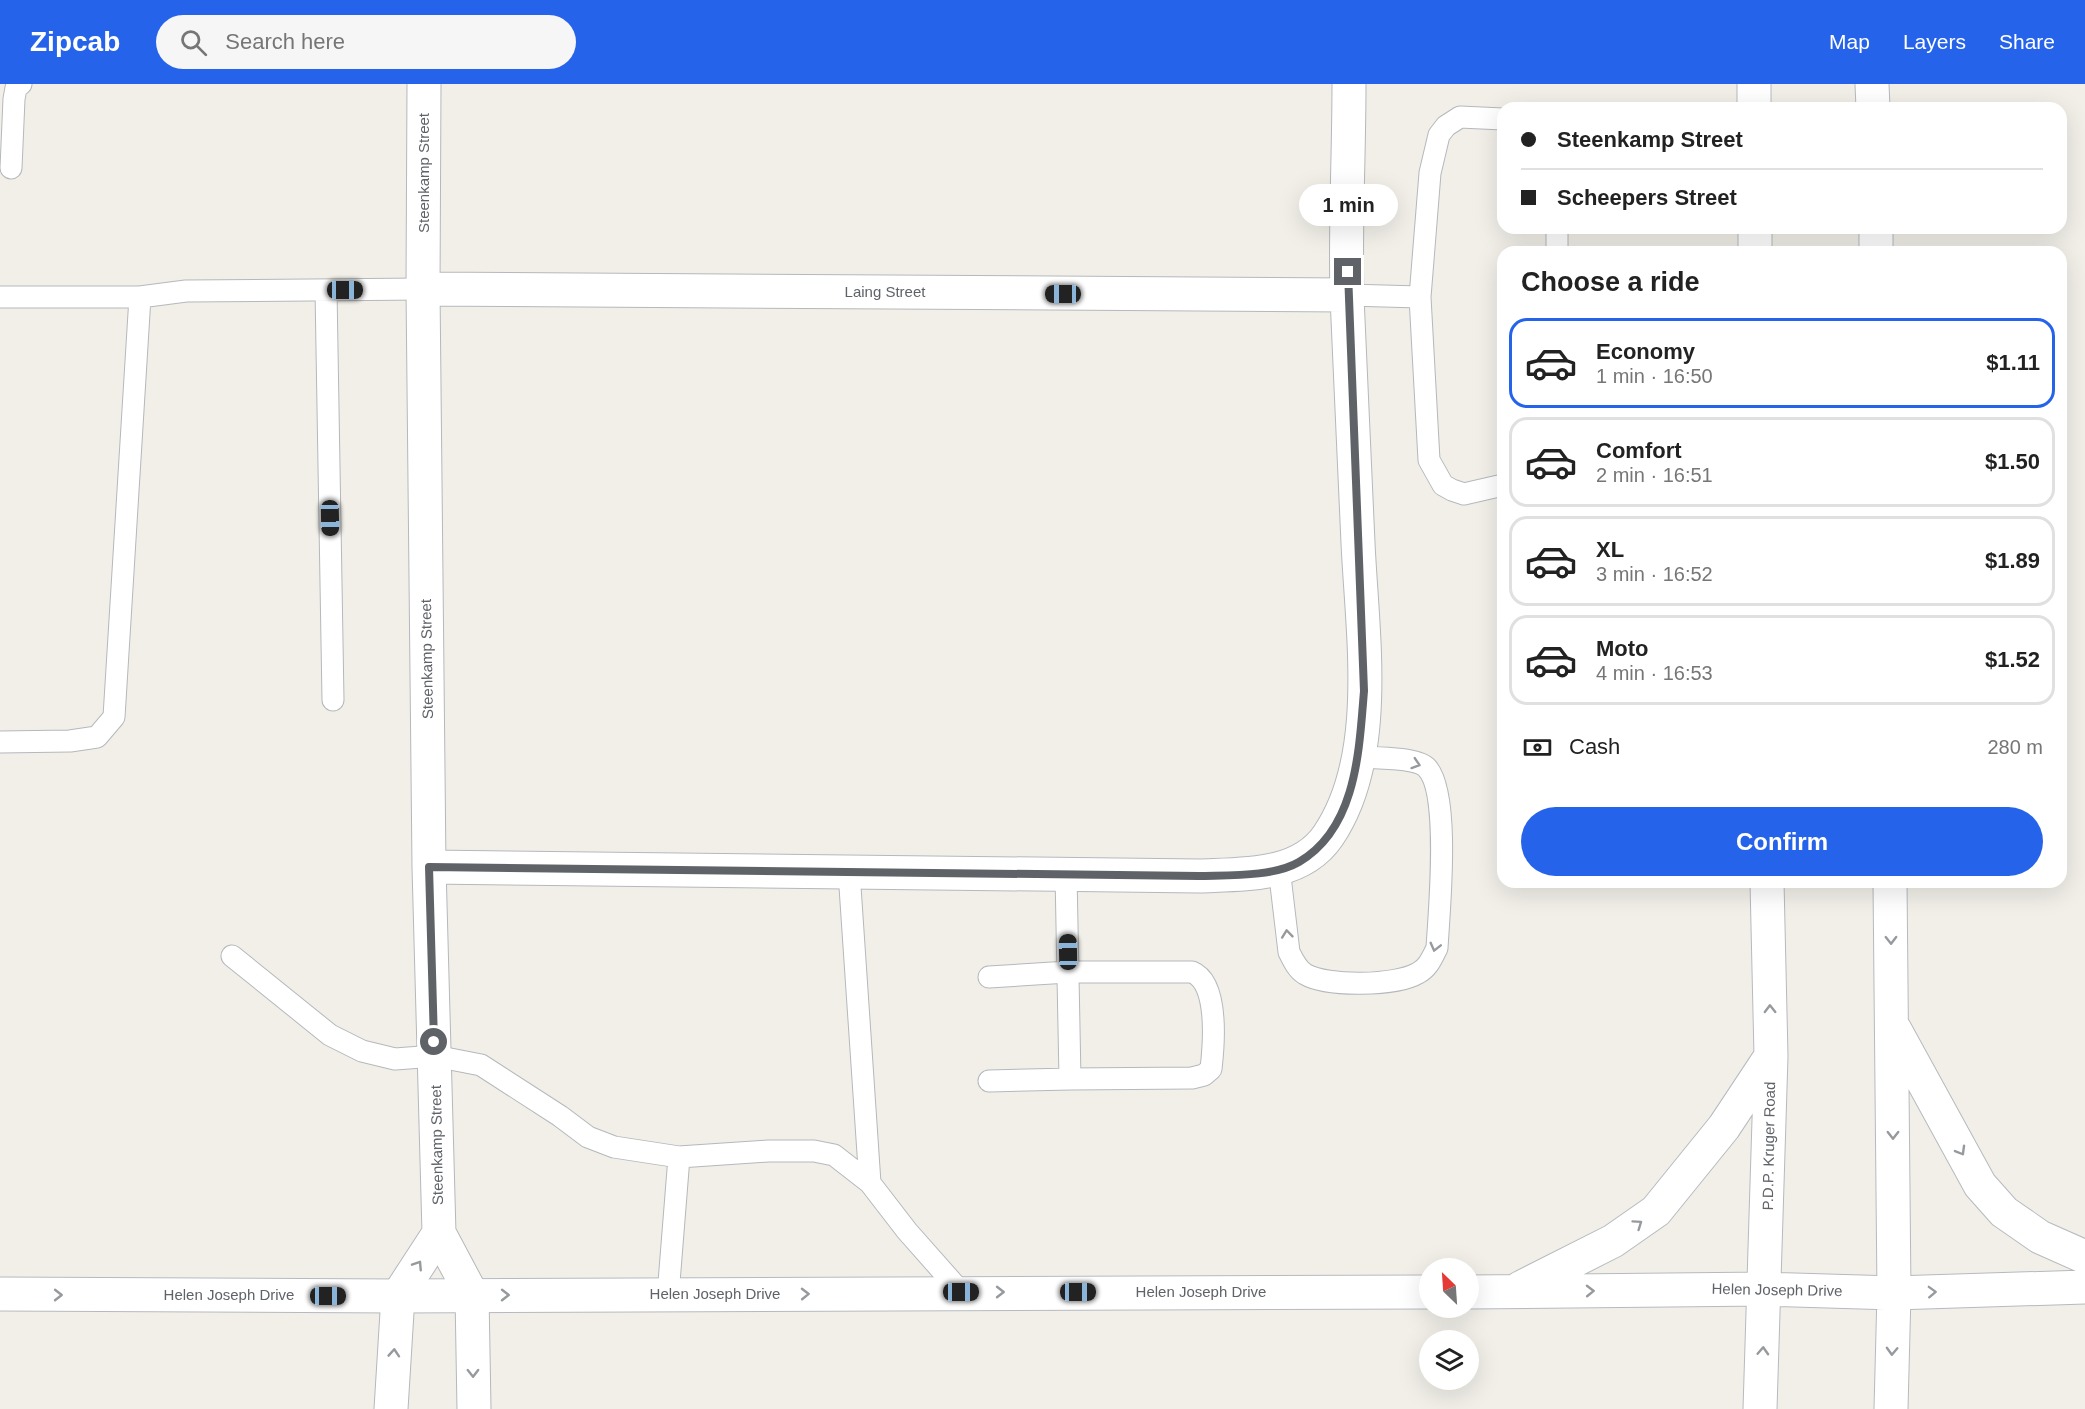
<!DOCTYPE html>
<html lang="en">
<head>
<meta charset="utf-8">
<style>
	body { margin:0; font-family:Helvetica,sans-serif; background:#f6f6f6; color:#222; height:100vh; display:flex; flex-direction:column; font-size:22px; white-space:nowrap }
	* { box-sizing:border-box; margin:0 }
	p { font-size:20px; color:#767676 }
	.icon { flex:none; width:33px; height:33px; fill:none; stroke:currentColor; stroke-width:2; stroke-linecap:round; stroke-linejoin:round }
	.map { position:relative; flex:1; overflow:hidden }
	.details { position:absolute; left:1497px; top:162px; width:570px; height:642px; display:flex; flex-direction:column; background:#fff; border-radius:18px; box-shadow:0 6px 24px #0002 }
	.details>* { flex:none }
	.top-card { position:absolute; left:1497px; top:18px; width:570px; height:132px; border-radius:18px; box-shadow:0 6px 24px #0002; display:grid; align-content:center; height:132px; padding:0 24px; background:#fff }
	.needle { width:39px; rotate:335deg }
	.tools { position:absolute; left:1419px; top:1174px; display:grid; gap:12px }
	.tools a { display:grid; place-items:center; width:60px; height:60px; border-radius:50%; background:#fff; box-shadow:0 6px 24px #0002; font-size:30px }
	.end { position:absolute; width:27px; height:27px; margin:-14px; border:8px solid #5f6368; background:#fff; box-shadow:0 0 0 3px #fff }
	.from { border-radius:50% }
	.bubble { position:absolute; height:42px; border-radius:21px; background:#fff; box-shadow:0 6px 24px #0002; font-size:20px; font-weight:700; line-height:42px; text-align:center }
	.car { position:absolute; width:18px; height:36px; margin:-18px -9px; border-radius:8px; box-shadow:0 0 4px 2px #0007; background:linear-gradient(#222 24%,#8ab4d8 0 40%,#222 0 76%,#8ab4d8 0 86%,#222 0) }
	.top-card b { display:flex; align-items:center; gap:21px; height:57px; font-size:22px }
	.top-card b+b { border-top:2px solid #e0e0e0 }
	.top-card i { width:15px; height:15px; background:#222 }
	ul { padding:0; list-style:none }
	li { display:flex; align-items:center; gap:18px; height:90px; margin:0 12px 9px; padding:0 12px; border:3px solid #e0e0e0; border-radius:18px }
	li div { flex:1 }
	li b { display:block; font-size:22px }
	li em { font-style:normal; font-weight:700 }
	li.on { border-color:#2563eb }
	li>.icon { width:54px; height:54px; stroke-width:1.5 }
	h2 { padding:0 24px; font-size:27px; line-height:72px }
	.pay { display:flex; align-items:center; gap:15px; height:66px; padding:0 24px; font-size:22px }
	.pay p { margin-inline-start:auto }
	.primary-button { display:flex; gap:12px; margin-top:auto; padding:12px 24px }
	.primary-button a { flex:1; height:69px; border-radius:36px; background:#2563eb; color:#fff; font-size:24px; font-weight:700; line-height:69px; text-align:center }
	header { display:flex; align-items:center; gap:36px; box-sizing:border-box; height:84px; padding:0 30px; background:#2563eb; color:#fff }
	header strong { font-size:28px }
	nav { display:flex; gap:33px; margin-inline-start:auto; font-size:21px }
	.search { width:420px; height:54px; background:#f6f6f6; display:flex; align-items:center; gap:15px; box-sizing:border-box; padding:0 21px; border-radius:33px; color:#767676; font-size:22px }
	.map>svg:first-child { display:block }
	.lines { fill:none; stroke-linecap:round; stroke-linejoin:round }
	.lane-casing { stroke:#b5b8bc; stroke-width:23 }
	.street-casing { stroke:#b5b8bc; stroke-width:35 }
	.secondary-casing { stroke:#b6babf; stroke-width:35 }
	.lane { stroke:#fff; stroke-width:21 }
	.street { stroke:#fff; stroke-width:33 }
	.secondary { stroke:#fff; stroke-width:33 }
	.oneway { stroke:#979a9d }
	.route { stroke:#5f6368; stroke-width:8 }
	.labels { text-anchor:middle; stroke-width:4.5; stroke-linejoin:round; paint-order:stroke }
	.street-label { font-size:15px; fill:#5f6368; stroke:#fff }
</style>
</head>
<body>
<header>
<strong>Zipcab</strong>
<div class="search"><svg class="icon" aria-label="search" viewBox="0 0 24 24"><circle cx="10" cy="10" r="6"/><path d="M15 15l6 6"/></svg>Search here</div>
<nav><a>Map</a><a>Layers</a><a>Share</a></nav>
</header>
<div class="map">
<svg width="2085" height="1325" viewBox="0 0 2085 1325">
	<rect width="100%" height="100%" fill="#f1efe8"/>
	<g class="lines">
		<defs>
			<path id="lane" d="M 1503,35 L 1460,33 L 1446,42 L 1439,51 L 1430,89 L 1420,213 L 1429,376 L 1443,401 L 1452,406 L 1464,410 L 1503,401
				M 11,84 L 14,15 L 16,4 L 21,0
				M 1557,168 L 1557,144
				M 326,206 L 333,616
				M 1347,211 L 1420,213
				M 0,213 L 140,213 L 186,207 L 423,205
				M 0,658 L 70,657 L 97,653 L 114,633 L 140,213
				M 1279,784 L 1289,868 C 1293,876 1297,885 1305,890 C 1327,903 1396,902 1418,889 C 1428,884 1432,874 1437,864 C 1439,828 1451,706 1426,683 C 1415,673 1374,674 1358,673
				M 849,788 L 870,1099
				M 232,872 L 330,951 L 362,967 L 395,975 L 435,972 L 481,981 L 560,1032 L 588,1053 L 614,1063 L 679,1073 L 768,1067 L 814,1067 L 834,1071 L 870,1099 L 907,1147 L 961,1208
				M 989,893 L 1068,888 L 1192,888 C 1219,899 1214,959 1211,985 L 1204,991 L 1192,994 L 1070,995 L 1066,790
				M 989,997 L 1070,995
				M 668,1211 L 679,1073"/>
			<path id="street" d="M 424,0 L 423,205 L 429,783 L 439,1149 L 472,1211 L 474,1325
				M 423,205 L 1347,211
				M 429,783 L 1199,792 C 1244,790 1300,793 1328,752 C 1382,673 1362,549 1358,459 C 1354,377 1350,295 1347,213 C 1345,142 1349,71 1349,0
				M 391,1325 L 398,1212 L 439,1149"/>
			<path id="secondary" d="M 1754,0 L 1754,24
				M 1872,0 L 1873,24
				M 1755,144 L 1755,168
				M 1876,144 L 1876,168
				M 1890,798 L 1894,1209 L 1891,1325
				M 1895,946 L 1980,1101 L 2004,1128 L 2040,1153 L 2085,1173
				M 1520,1204 L 1613,1157 L 1656,1127 L 1724,1043 L 1771,972
				M 1468,1208 L 1765,1205 L 1894,1209 L 2085,1203
				M 0,1210 L 398,1212 L 1430,1208
				M 1760,1325 L 1771,972 L 1767,798"/>
		</defs>
		<!-- lane casing -->
		<use href="#lane" class="lane-casing"/>
		<!-- street casing -->
		<use href="#street" class="street-casing"/>
		<!-- secondary casing -->
		<use href="#secondary" class="secondary-casing"/>
		<!-- lane -->
		<use href="#lane" class="lane"/>
		<!-- street -->
		<use href="#street" class="street"/>
		<!-- secondary -->
		<use href="#secondary" class="secondary"/>
	</g>
	<!-- one-way arrows -->
	<defs><path id="oneway-chevron" d="M-2-3.5L2.5 0L-2 3.5" fill="none" stroke-width="1.6" stroke-linecap="round" stroke-linejoin="round" transform="scale(1.5)"/></defs>
	<g class="oneway">
		<use href="#oneway-chevron" transform="translate(1416 680) rotate(18)"/>
		<use href="#oneway-chevron" transform="translate(1287 850) rotate(-96)"/>
		<use href="#oneway-chevron" transform="translate(1891 856) rotate(89)"/>
		<use href="#oneway-chevron" transform="translate(1435 863) rotate(104)"/>
		<use href="#oneway-chevron" transform="translate(1770 925) rotate(-91)"/>
		<use href="#oneway-chevron" transform="translate(1893 1051) rotate(90)"/>
		<use href="#oneway-chevron" transform="translate(1961 1067) rotate(60)"/>
		<use href="#oneway-chevron" transform="translate(1638 1140) rotate(-35)"/>
		<use href="#oneway-chevron" transform="translate(418 1181) rotate(-57)"/>
		<use href="#oneway-chevron" transform="translate(1590 1207) rotate(-1)"/>
		<use href="#oneway-chevron" transform="translate(1000 1208)"/>
		<use href="#oneway-chevron" transform="translate(1932 1208) rotate(-2)"/>
		<use href="#oneway-chevron" transform="translate(805 1210) rotate(-1)"/>
		<use href="#oneway-chevron" transform="translate(58 1211)"/>
		<use href="#oneway-chevron" transform="translate(505 1211)"/>
		<use href="#oneway-chevron" transform="translate(1763 1267) rotate(-87)"/>
		<use href="#oneway-chevron" transform="translate(1892 1267) rotate(92)"/>
		<use href="#oneway-chevron" transform="translate(394 1269) rotate(-86)"/>
		<use href="#oneway-chevron" transform="translate(473 1289) rotate(89)"/>
	</g>
	<g class="lines">
		<!-- route -->
		<path class="route" d="M 434,958 L 429,783 L 1199,792 C 1229,791 1273,793 1299,778 C 1357,744 1359,666 1364,607 L 1348,188"/>
	</g>
	<g class="labels">
		<!-- street labels -->
		<g class="street-label">
			<text transform="translate(424 89) rotate(-90)" y="5">Steenkamp Street</text>
			<text x="885" y="213">Laing Street</text>
			<text transform="translate(427 575) rotate(-91)" y="5">Steenkamp Street</text>
			<text transform="translate(437 1061) rotate(-91)" y="5">Steenkamp Street</text>
			<text transform="translate(1769 1062) rotate(-89)" y="5">P.D.P. Kruger Road</text>
			<text transform="translate(1777 1206) rotate(1)" y="5">Helen Joseph Drive</text>
			<text x="1201" y="1213">Helen Joseph Drive</text>
			<text x="715" y="1215">Helen Joseph Drive</text>
			<text x="229" y="1216">Helen Joseph Drive</text>
		</g>
	</g>
</svg>
<div class="tools">
<a><svg class="needle" viewBox="-14 -14 28 28"><path d="M0-13l5 13h-10z" fill="#e53935"/><path d="M0 13l5-13h-10z" fill="#767676"/></svg></a>
<a><svg class="icon" aria-label="layers" viewBox="0 0 24 24"><path d="M12 4l9 5-9 5-9-5zM3 14l9 5 9-5"/></svg></a>
</div>
<i class="end from" style="left:434px;top:958px"></i>
<i class="end" style="left:1348px;top:188px"></i>
<div class="bubble" style="left:1299px;top:100px;width:99px">1 min</div>
<i class="car" style="left:345px;top:206px;rotate:90deg"></i>
<i class="car" style="left:1063px;top:210px;rotate:270deg"></i>
<i class="car" style="left:330px;top:434px;rotate:179deg"></i>
<i class="car" style="left:1068px;top:868px;rotate:359deg"></i>
<i class="car" style="left:961px;top:1208px;rotate:90deg"></i>
<i class="car" style="left:1078px;top:1208px;rotate:90deg"></i>
<i class="car" style="left:328px;top:1212px;rotate:90deg"></i>
<div class="top-card">
<b><i class="from"></i>Steenkamp Street</b>
<b><i></i>Scheepers Street</b>
</div>
<section class="details">
<h2>Choose a ride</h2>
<ul>
<li class="on"><svg class="icon" aria-label="car" viewBox="0 0 24 24"><path d="M5 17H2v-5l4-1 3-4h7l3 4 3 1v5h-3M9 17h6M6 11h13"/><circle cx="7" cy="17" r="2"/><circle cx="17" cy="17" r="2"/></svg><div><b>Economy</b><p>1 min · 16:50</p></div><em>$1.11</em></li>
<li><svg class="icon" aria-label="car" viewBox="0 0 24 24"><path d="M5 17H2v-5l4-1 3-4h7l3 4 3 1v5h-3M9 17h6M6 11h13"/><circle cx="7" cy="17" r="2"/><circle cx="17" cy="17" r="2"/></svg><div><b>Comfort</b><p>2 min · 16:51</p></div><em>$1.50</em></li>
<li><svg class="icon" aria-label="car" viewBox="0 0 24 24"><path d="M5 17H2v-5l4-1 3-4h7l3 4 3 1v5h-3M9 17h6M6 11h13"/><circle cx="7" cy="17" r="2"/><circle cx="17" cy="17" r="2"/></svg><div><b>XL</b><p>3 min · 16:52</p></div><em>$1.89</em></li>
<li><svg class="icon" aria-label="car" viewBox="0 0 24 24"><path d="M5 17H2v-5l4-1 3-4h7l3 4 3 1v5h-3M9 17h6M6 11h13"/><circle cx="7" cy="17" r="2"/><circle cx="17" cy="17" r="2"/></svg><div><b>Moto</b><p>4 min · 16:53</p></div><em>$1.52</em></li>
</ul>
<div class="pay"><svg class="icon" aria-label="cash" viewBox="0 0 24 24"><path d="M3 7h18v10H3z"/><circle cx="12" cy="12" r="2"/></svg>Cash<p>280 m</p></div>
<div class="primary-button"><a>Confirm</a></div>
</section>
</div>
</body>
</html>
